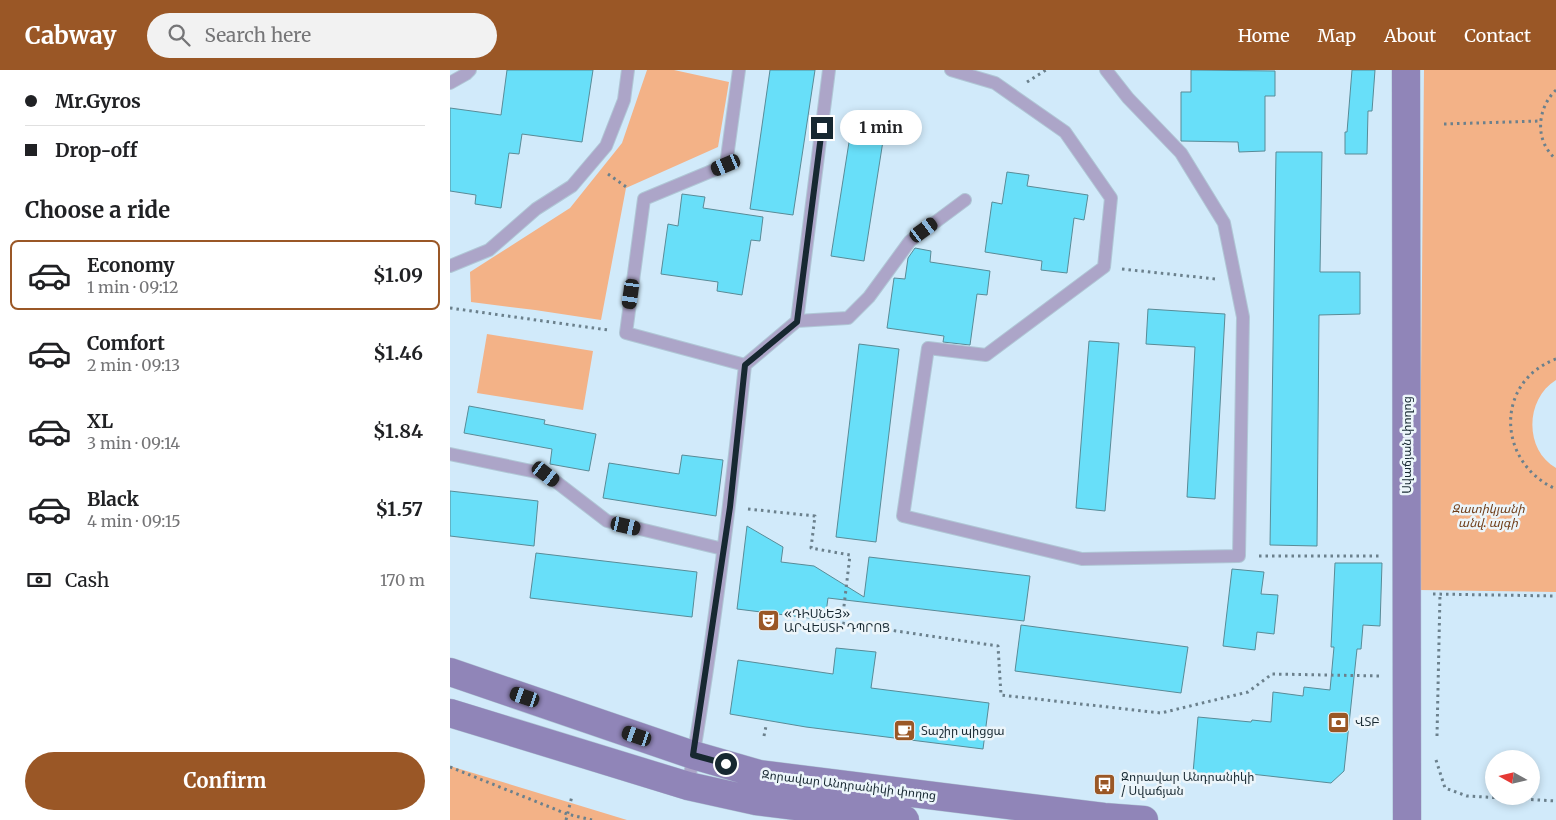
<!DOCTYPE html>
<html lang="en">
<head>
<meta charset="utf-8">
<style>
	body { margin:0; font-family:Merriweather,"Noto Sans Armenian",serif; background:#f2f2f2; color:#202124; height:100vh; display:flex; flex-direction:column; font-size:19px; white-space:nowrap }
	* { box-sizing:border-box; margin:0 }
	p { font-size:16px; color:#757577 }
	.icon { flex:none; width:28px; height:28px; fill:none; stroke:currentColor; stroke-width:2; stroke-linecap:round; stroke-linejoin:round }
	.map { position:relative; flex:1; overflow:hidden }
	.sheet { display:flex; flex-direction:column; background:#fff; width:450px }
	.sheet>* { flex:none }
	.top-card { display:grid; align-content:center; height:110px; padding:0 25px; background:#fff }
	.needle { width:32px; rotate:278deg }
	.tools { position:absolute; left:1035px; top:680px; display:grid; gap:10px }
	.tools a { display:grid; place-items:center; width:55px; height:55px; border-radius:50%; background:#fff; box-shadow:0 2px 8px #0003; font-size:25px }
	.end { position:absolute; width:22px; height:22px; margin:-11px; border:6px solid #172831; background:#fff; box-shadow:0 0 0 2px #fff }
	.from { border-radius:50% }
	.bubble { position:absolute; height:35px; border-radius:18px; background:#fff; box-shadow:0 2px 8px #0003; font-size:16px; font-weight:700; line-height:35px; text-align:center }
	.car { position:absolute; width:15px; height:30px; margin:-15px -8px; border-radius:6px; box-shadow:0 0 4px 1px #0007; background:linear-gradient(#222 24%,#8ab4d8 0 40%,#222 0 76%,#8ab4d8 0 86%,#222 0) }
	.top-card b { display:flex; align-items:center; gap:18px; height:48px; font-size:19px }
	.top-card b+b { border-top:1px solid #e0e0e0 }
	.top-card i { width:12px; height:12px; background:#202124 }
	ul { padding:0; list-style:none }
	li { display:flex; align-items:center; gap:15px; height:70px; margin:0 10px 8px; padding:0 15px; border:2px solid transparent; border-radius:8px }
	li div { flex:1 }
	li b { display:block; font-size:19px }
	li em { font-style:normal; font-weight:700 }
	li.on { border-color:#9a5726 }
	li>.icon { width:45px; height:45px; stroke-width:1.5 }
	h2 { padding:0 25px; font-size:22px; line-height:60px }
	.pay { display:flex; align-items:center; gap:12px; height:55px; padding:0 25px; font-size:19px }
	.pay p { margin-inline-start:auto }
	.button { display:flex; gap:10px; margin-top:auto; padding:10px 25px }
	.button a { flex:1; height:58px; border-radius:30px; background:#9a5726; color:#fff; font-size:20px; font-weight:700; line-height:58px; text-align:center }
	header { display:flex; align-items:center; gap:30px; box-sizing:border-box; height:70px; padding:0 25px; background:#9a5726; color:#fff }
	header strong { font-size:24px }
	nav { display:flex; gap:28px; margin-inline-start:auto; font-size:18px }
	.search { width:350px; height:45px; background:#f2f2f2; display:flex; align-items:center; gap:12px; box-sizing:border-box; padding:0 18px; border-radius:28px; color:#757577; font-size:19px }
	main { display:flex; flex:1; min-height:0 }
	.map>svg:first-child { display:block }
	.green { fill:#f3b287 }
	.building { fill:#68dff9; stroke:#598b97 }
	.lines { fill:none; stroke-linecap:round; stroke-linejoin:round }
	.lane-casing { stroke:#b0c7d6; stroke-width:14 }
	.secondary-casing { stroke:#b0c7d6; stroke-width:29 }
	.path { stroke:#6b808c; stroke-width:3; stroke-dasharray:2.5 4; stroke-linecap:butt }
	.lane { stroke:#aca5c8; stroke-width:12 }
	.secondary { stroke:#9085b8; stroke-width:28 }
	.route { stroke:#172831; stroke-width:6 }
	.labels { text-anchor:middle; stroke-width:5; stroke-linejoin:round; paint-order:stroke }
	.street-label { font-size:12px; fill:#172831; stroke:#ecf5fa }
	.park-label { font-size:12px; font-style:italic; fill:#6f3d18; stroke:#ecf5fa }
	.poi-label { font-size:12px; fill:#172831; stroke:#ecf5fa; text-anchor:start }
</style>
</head>
<body>
<header>
<strong>Cabway</strong>
<div class="search"><svg class="icon" aria-label="search" viewBox="0 0 24 24"><circle cx="10" cy="10" r="6"/><path d="M15 15l6 6"/></svg>Search here</div>
<nav><a>Home</a><a>Map</a><a>About</a><a>Contact</a></nav>
</header>
<main>
<section class="sheet">
<div class="top-card">
<b><i class="from"></i>Mr.Gyros</b>
<b><i></i>Drop-off</b>
</div>
<h2>Choose a ride</h2>
<ul>
<li class="on"><svg class="icon" aria-label="car" viewBox="0 0 24 24"><path d="M5 17H2v-5l4-1 3-4h7l3 4 3 1v5h-3M9 17h6M6 11h13"/><circle cx="7" cy="17" r="2"/><circle cx="17" cy="17" r="2"/></svg><div><b>Economy</b><p>1 min · 09:12</p></div><em>$1.09</em></li>
<li><svg class="icon" aria-label="car" viewBox="0 0 24 24"><path d="M5 17H2v-5l4-1 3-4h7l3 4 3 1v5h-3M9 17h6M6 11h13"/><circle cx="7" cy="17" r="2"/><circle cx="17" cy="17" r="2"/></svg><div><b>Comfort</b><p>2 min · 09:13</p></div><em>$1.46</em></li>
<li><svg class="icon" aria-label="car" viewBox="0 0 24 24"><path d="M5 17H2v-5l4-1 3-4h7l3 4 3 1v5h-3M9 17h6M6 11h13"/><circle cx="7" cy="17" r="2"/><circle cx="17" cy="17" r="2"/></svg><div><b>XL</b><p>3 min · 09:14</p></div><em>$1.84</em></li>
<li><svg class="icon" aria-label="car" viewBox="0 0 24 24"><path d="M5 17H2v-5l4-1 3-4h7l3 4 3 1v5h-3M9 17h6M6 11h13"/><circle cx="7" cy="17" r="2"/><circle cx="17" cy="17" r="2"/></svg><div><b>Black</b><p>4 min · 09:15</p></div><em>$1.57</em></li>
</ul>
<div class="pay"><svg class="icon" aria-label="cash" viewBox="0 0 24 24"><path d="M3 7h18v10H3z"/><circle cx="12" cy="12" r="2"/></svg>Cash<p>170 m</p></div>
<div class="button"><a>Confirm</a></div>
</section>
<div class="map">
<svg width="1106" height="750" viewBox="0 0 1106 750">
	<rect width="100%" height="100%" fill="#d1eafa"/>
	<!-- green -->
	<path class="green" d="M 197,0 L 224,0 L 279,12 L 268,77 L 176,118 L 151,250 L 85,240 L 21,232 L 20,202 L 120,138 L 172,73 Z
		M 974,0 L 1106,0 L 1106,310 C 1075,329 1074,380 1106,398 L 1106,522 L 969,520 Z
		M 37,264 L 143,281 L 133,340 L 27,323 Z
		M 0,696 L 177,750 L 0,750 Z"/>
	<!-- building -->
	<path class="building" d="M 57,0 L 143,0 L 132,72 L 72,64 L 69,84 L 59,83 L 51,138 L 25,134 L 26,125 L 0,121 L 0,38 L 51,45 Z
		M 320,0 L 365,0 L 343,145 L 300,139 Z
		M 741,0 L 825,1 L 825,26 L 815,26 L 815,81 L 789,82 L 788,72 L 731,71 L 731,22 L 741,22 Z
		M 902,0 L 925,0 L 922,41 L 918,41 L 917,84 L 895,84 L 895,62 L 897,62 Z
		M 403,47 L 436,52 L 414,191 L 381,186 Z
		M 826,82 L 872,82 L 870,202 L 910,202 L 910,244 L 869,245 L 867,476 L 820,475 Z
		M 557,102 L 579,105 L 577,116 L 638,125 L 634,150 L 624,148 L 617,203 L 591,200 L 592,191 L 535,182 L 542,132 L 552,134 Z
		M 232,124 L 255,127 L 253,138 L 313,147 L 310,171 L 301,170 L 292,225 L 267,221 L 268,212 L 211,204 L 218,154 L 228,156 Z
		M 465,178 L 481,181 L 480,192 L 540,201 L 537,225 L 527,224 L 520,275 L 493,272 L 494,266 L 437,258 L 444,208 L 455,209 L 458,188 Z
		M 698,239 L 775,244 L 765,429 L 737,427 L 745,277 L 696,274 Z
		M 639,271 L 669,273 L 655,441 L 626,438 Z
		M 409,274 L 449,279 L 426,472 L 386,467 Z
		M 19,336 L 95,350 L 94,354 L 146,364 L 139,401 L 100,394 L 102,379 L 14,363 Z
		M 232,385 L 273,390 L 266,446 L 153,428 L 159,393 L 229,404 Z
		M 0,421 L 88,431 L 84,476 L 0,466 Z
		M 297,456 L 333,477 L 331,492 L 364,496 L 414,527 L 419,487 L 580,506 L 574,551 L 378,528 L 375,550 L 287,539 Z
		M 86,483 L 247,502 L 242,547 L 80,528 Z
		M 885,493 L 932,493 L 930,556 L 913,555 L 911,579 L 907,579 L 894,701 L 881,713 L 792,703 L 791,708 L 743,703 L 748,647 L 801,652 L 802,650 L 821,652 L 823,622 L 853,626 L 854,617 L 880,620 L 884,577 L 881,577 Z
		M 782,499 L 814,502 L 811,524 L 828,525 L 824,564 L 807,562 L 805,580 L 773,576 Z
		M 571,555 L 738,577 L 731,623 L 565,601 Z
		M 386,578 L 426,582 L 421,618 L 539,633 L 533,679 L 356,657 L 280,644 L 288,590 L 383,604 Z"/>
	<g class="lines">
		<defs>
			<path id="lane" d="M 289,0 L 276,95 L 194,129 L 176,263 L 295,295
				M 501,0 L 545,13 L 615,62 L 661,128 L 654,197 L 536,285 L 478,278 L 453,446 L 632,489 L 789,486 L 793,247 L 774,153 L 731,83 L 678,28 L 656,0
				M 0,13 L 16,4 L 20,0
				M 0,196 L 39,180 L 86,139 L 122,116 L 156,76 L 174,30 L 178,0
				M 347,251 L 398,248 L 419,227 L 460,171 L 515,130
				M 0,384 L 96,404 L 157,451 L 273,479
				M 238,716 C 263,577 280,435 295,295 L 347,251 L 379,0"/>
			<path id="secondary" d="M 956,0 L 957,750
				M 0,602 L 243,685 L 309,704 L 654,747 L 694,750
				M 0,643 L 238,716 L 306,731 L 455,750"/>
		</defs>
		<!-- lane casing -->
		<use href="#lane" class="lane-casing"/>
		<!-- secondary casing -->
		<use href="#secondary" class="secondary-casing"/>
		<!-- path -->
		<path class="path" d="M 577,12 L 596,0
			M 1106,20 C 1087,38 1084,71 1106,89
			M 994,54 L 1090,51
			M 158,104 L 179,119
			M 672,199 L 766,209
			M 0,238 L 158,260
			M 1106,289 C 1044,312 1047,393 1106,419
			M 298,439 L 365,446 L 361,478 L 400,485 L 392,553 L 548,576 L 551,625 L 711,643 L 798,622 L 822,604 L 930,606
			M 809,486 L 931,486
			M 983,524 L 1106,526
			M 314,666 L 316,656
			M 987,666 L 990,524
			M 986,690 L 995,718 L 1017,726 L 1106,731
			M 0,697 L 117,744 L 142,750
			M 116,750 L 122,726"/>
		<!-- lane -->
		<use href="#lane" class="lane"/>
		<!-- secondary -->
		<use href="#secondary" class="secondary"/>
	</g>
	<g class="lines">
		<!-- route -->
		<path class="route" d="M 276,694 L 243,685 L 280,437 L 295,295 L 347,252 L 372,58"/>
	</g>
	<!-- icons -->
	<defs>
		<symbol id="theatre-square" viewBox="-11 -11 22 22"><rect x="-9" y="-9" width="18" height="18" rx="4" fill="#9a5726" stroke="#ecf5fa"/><path d="M-5-5.5Q0-4 5-5.5V0Q5 5 0 6Q-5 5-5 0ZM-3.3-2.5H-1v1.5H-3.3ZM1-2.5H3.3v1.5H1ZM-2.8 1Q0 5.5 2.8 1Z" fill="#fff"/></symbol>
		<symbol id="bank-square" viewBox="-11 -11 22 22"><rect x="-9" y="-9" width="18" height="18" rx="4" fill="#9a5726" stroke="#ecf5fa"/><path d="M-6-4H6V4H-6ZM0-2.3a2.3 2.3 0 1 0 0 4.6a2.3 2.3 0 1 0 0-4.6Z" fill="#fff"/></symbol>
		<symbol id="cafe-square" viewBox="-11 -11 22 22"><rect x="-9" y="-9" width="18" height="18" rx="4" fill="#9a5726" stroke="#ecf5fa"/><path d="M-5.5-4.5H6V0H3Q3 3.5 0 3.5H-2.5Q-5.5 3.5-5.5 0ZM3-3.2v2h1.7v-2ZM-6 4.5H4V6H-6Z" fill="#fff"/></symbol>
		<symbol id="bus-square" viewBox="-11 -11 22 22"><rect x="-9" y="-9" width="18" height="18" rx="4" fill="#9a5726" stroke="#ecf5fa"/><path d="M-5-6H5V4H4V6H2V4H-2V6H-4V4H-5ZM-3.5-4V0h7V-4ZM-3.5 1.2v1.5H-2V1.2ZM2 1.2v1.5H3.5V1.2Z" fill="#fff"/></symbol>
	</defs>
	<g fill-rule="evenodd">
		<use href="#theatre-square" x="306" y="538" width="25" height="25"/>
		<use href="#bank-square" x="876" y="640" width="25" height="25"/>
		<use href="#cafe-square" x="442" y="648" width="25" height="25"/>
		<use href="#bus-square" x="642" y="702" width="25" height="25"/>
	</g>
	<g class="labels">
		<!-- street labels -->
		<g class="street-label">
			<text transform="translate(957 375) rotate(-90)" y="4">Սվաճյան փողոց</text>
			<text transform="translate(399 715) rotate(7)" y="4">Զորավար Անդրանիկի փողոց</text>
		</g>
		<!-- park labels -->
		<g class="park-label">
			<text x="1038" y="443">Զատիկյանի<tspan x="1038" dy="14">անվ. այգի</tspan></text>
		</g>
		<!-- poi labels -->
		<g class="poi-label">
			<text x="334" y="548">«ԴԻՍՆԵՅ»<tspan x="334" dy="14">ԱՐՎԵՍՏԻ ԴՊՐՈՑ</tspan></text>
			<text x="905" y="656">ՎՏԲ</text>
			<text x="471" y="665">Տաշիր պիցցա</text>
			<text x="671" y="711">Զորավար Անդրանիկի<tspan x="671" dy="14">/ Սվաճյան</tspan></text>
		</g>
	</g>
</svg>
<div class="tools">
<a><svg class="needle" viewBox="-14 -14 28 28"><path d="M0-13l5 13h-10z" fill="#e53935"/><path d="M0 13l5-13h-10z" fill="#757577"/></svg></a>
</div>
<i class="end from" style="left:276px;top:694px"></i>
<i class="end" style="left:372px;top:58px"></i>
<div class="bubble" style="left:390px;top:40px;width:82px">1 min</div>
<i class="car" style="left:276px;top:95px;rotate:247deg"></i>
<i class="car" style="left:474px;top:160px;rotate:54deg"></i>
<i class="car" style="left:181px;top:224px;rotate:188deg"></i>
<i class="car" style="left:96px;top:404px;rotate:128deg"></i>
<i class="car" style="left:176px;top:456px;rotate:103deg"></i>
<i class="car" style="left:75px;top:627px;rotate:289deg"></i>
<i class="car" style="left:187px;top:666px;rotate:289deg"></i>
</div>
</main>
</body>
</html>
